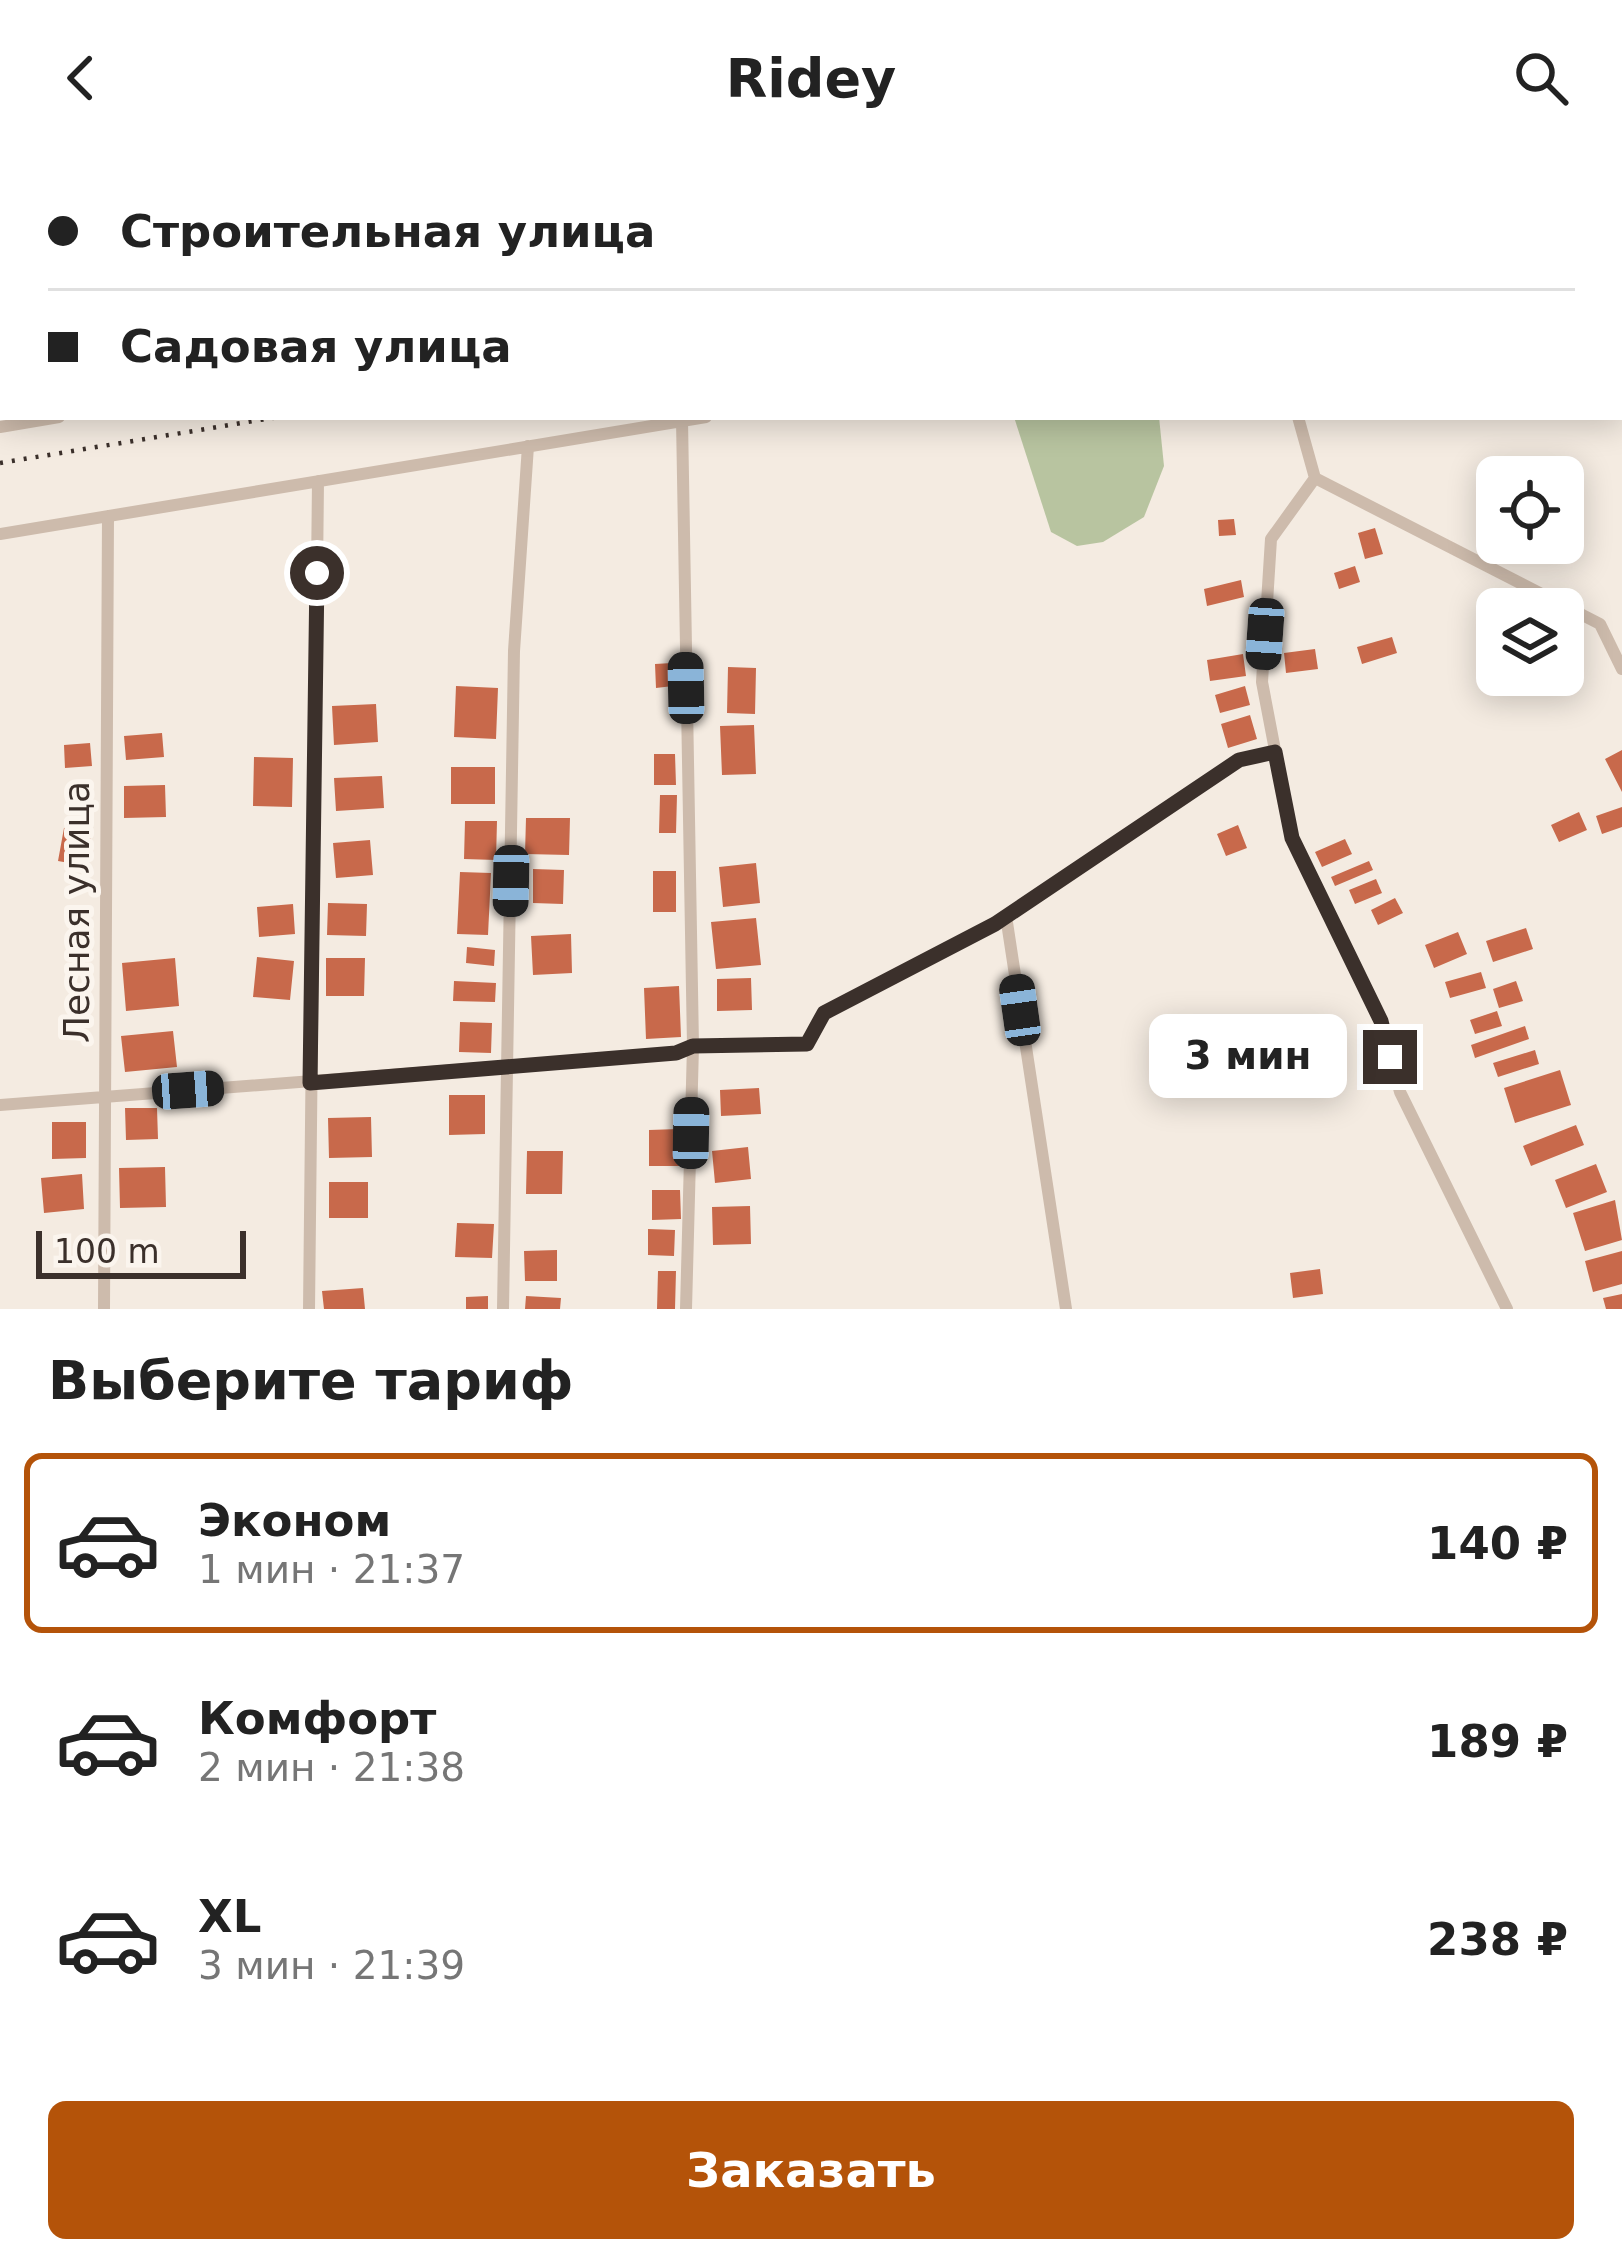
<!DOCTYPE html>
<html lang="ru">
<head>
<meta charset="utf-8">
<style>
	body { margin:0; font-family:"DejaVu Sans",sans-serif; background:#f6f6f6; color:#222; height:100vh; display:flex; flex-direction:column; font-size:45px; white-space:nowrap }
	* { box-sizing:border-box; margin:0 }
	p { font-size:39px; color:#767676 }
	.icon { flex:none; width:66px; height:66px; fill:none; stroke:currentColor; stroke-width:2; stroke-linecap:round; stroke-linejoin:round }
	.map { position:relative; height:1153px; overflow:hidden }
	.details { display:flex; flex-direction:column; background:#fff; flex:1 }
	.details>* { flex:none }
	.guide { position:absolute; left:0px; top:0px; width:1623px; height:264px; box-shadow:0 6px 30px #0003; display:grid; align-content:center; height:264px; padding:0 48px; background:#fff }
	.controls { position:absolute; left:1476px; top:300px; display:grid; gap:24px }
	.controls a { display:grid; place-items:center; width:108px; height:108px; border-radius:18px; background:#fff; box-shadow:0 6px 30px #0003; font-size:60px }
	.scale { position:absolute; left:36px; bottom:30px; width:210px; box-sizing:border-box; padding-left:12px; border:6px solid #3b302b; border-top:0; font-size:33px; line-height:42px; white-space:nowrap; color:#3b302b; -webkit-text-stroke:9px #fbf5ee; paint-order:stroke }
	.end { position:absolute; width:54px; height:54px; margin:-27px; border:15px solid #3b302b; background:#fff; box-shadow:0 0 0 6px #fff }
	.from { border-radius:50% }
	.bubble { position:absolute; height:84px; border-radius:18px; background:#fff; box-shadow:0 6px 30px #0003; font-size:39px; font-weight:700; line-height:84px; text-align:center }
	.car { position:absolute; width:36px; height:72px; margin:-36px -18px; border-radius:15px; box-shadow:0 0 9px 3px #0007; background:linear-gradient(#222 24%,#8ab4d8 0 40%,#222 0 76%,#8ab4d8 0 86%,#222 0) }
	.guide b { display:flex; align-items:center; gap:42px; height:114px; font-size:45px }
	.guide b+b { border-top:3px solid #e0e0e0 }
	.guide i { width:30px; height:30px; background:#222 }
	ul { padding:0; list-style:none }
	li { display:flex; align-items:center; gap:36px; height:180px; margin:0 24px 18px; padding:0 24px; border:6px solid transparent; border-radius:18px }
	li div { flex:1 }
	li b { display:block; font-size:45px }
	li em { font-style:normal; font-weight:700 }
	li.current { border-color:#b45309 }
	li>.icon { width:108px; height:108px; stroke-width:1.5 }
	h2 { padding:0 48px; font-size:54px; line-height:144px }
	.primary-button { display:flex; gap:24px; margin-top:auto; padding:24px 48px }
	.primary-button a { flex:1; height:138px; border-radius:18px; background:#b45309; color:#fff; font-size:48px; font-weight:700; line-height:138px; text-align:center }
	header { display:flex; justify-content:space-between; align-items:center; height:156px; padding:0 48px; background:#fff; font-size:54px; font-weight:700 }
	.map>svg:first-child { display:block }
	.green { fill:#b8c4a0 }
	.building { fill:#c8694b }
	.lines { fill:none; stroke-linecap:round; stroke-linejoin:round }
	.street { stroke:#cdbbac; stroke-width:12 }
	.rail { stroke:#3b302b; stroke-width:4.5; stroke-dasharray:3 9; stroke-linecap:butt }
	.route { stroke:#3b302b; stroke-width:15 }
	.labels { text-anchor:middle; stroke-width:10; stroke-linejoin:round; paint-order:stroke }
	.street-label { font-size:36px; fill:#3b302b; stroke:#fbf5ee }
</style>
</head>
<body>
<header><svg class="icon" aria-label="back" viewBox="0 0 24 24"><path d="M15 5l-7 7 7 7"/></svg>Ridey<svg class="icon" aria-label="search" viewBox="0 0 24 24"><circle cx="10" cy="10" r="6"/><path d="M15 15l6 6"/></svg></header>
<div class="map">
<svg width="1622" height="1153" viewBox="0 0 1622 1153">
	<rect width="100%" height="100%" fill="#f4ebe1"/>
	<!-- green -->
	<path class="green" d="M 1014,261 L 1159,261 L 1164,310 L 1144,361 L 1103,386 L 1077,390 L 1051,376 Z"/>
	<!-- building -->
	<path class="building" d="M 1234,363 L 1236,379 L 1219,380 L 1218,364 Z
		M 1375,372 L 1383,398 L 1365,403 L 1358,377 Z
		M 1355,410 L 1360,426 L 1339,433 L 1334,417 Z
		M 1241,424 L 1244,441 L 1207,450 L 1204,433 Z
		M 1392,481 L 1397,497 L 1362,508 L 1357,491 Z
		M 1315,493 L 1318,513 L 1286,517 L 1284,497 Z
		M 1243,498 L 1246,520 L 1210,525 L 1207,504 Z
		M 672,507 L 673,530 L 656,532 L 655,508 Z
		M 728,511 L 756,512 L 755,558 L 727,557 Z
		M 456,530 L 498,532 L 496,583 L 454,581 Z
		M 1245,530 L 1250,549 L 1220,557 L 1215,539 Z
		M 376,548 L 378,586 L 334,589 L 332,550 Z
		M 1250,559 L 1257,583 L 1228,592 L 1221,568 Z
		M 754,569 L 756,618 L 722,619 L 720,570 Z
		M 162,577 L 164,601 L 126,604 L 124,580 Z
		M 90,587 L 92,610 L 65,612 L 64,589 Z
		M 1622,594 L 1622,636 L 1605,603 Z
		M 654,598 L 675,598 L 676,629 L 654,629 Z
		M 254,601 L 293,602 L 292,651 L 253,650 Z
		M 451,611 L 495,611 L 495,648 L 451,648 Z
		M 382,620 L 384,652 L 336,655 L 334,622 Z
		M 165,629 L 166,661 L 124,662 L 124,630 Z
		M 660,639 L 677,639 L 676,677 L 659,677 Z
		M 1622,651 L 1622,671 L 1602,678 L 1596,660 Z
		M 1579,656 L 1587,674 L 1559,686 L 1551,669 Z
		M 526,662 L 570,662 L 569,699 L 525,698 Z
		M 465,665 L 497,665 L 496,704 L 464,703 Z
		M 1238,669 L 1247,692 L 1226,700 L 1217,678 Z
		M 64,672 L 92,677 L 86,710 L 58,705 Z
		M 1345,683 L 1352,698 L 1322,711 L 1315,696 Z
		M 370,684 L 373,719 L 336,722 L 333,687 Z
		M 1369,705 L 1373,714 L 1335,730 L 1331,721 Z
		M 756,707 L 760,747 L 723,751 L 719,711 Z
		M 533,713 L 564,714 L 563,748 L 533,747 Z
		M 653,715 L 676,715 L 676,756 L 653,756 Z
		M 460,716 L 491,717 L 488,779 L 457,778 Z
		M 1376,723 L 1382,737 L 1355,748 L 1349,734 Z
		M 1395,742 L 1403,757 L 1378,769 L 1371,754 Z
		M 328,747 L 367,748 L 366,780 L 327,779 Z
		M 293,748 L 295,778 L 259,781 L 257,751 Z
		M 756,762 L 761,809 L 716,813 L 711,766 Z
		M 1526,772 L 1533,793 L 1493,806 L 1486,785 Z
		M 1458,776 L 1467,798 L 1434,812 L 1425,789 Z
		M 571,778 L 572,817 L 533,819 L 531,780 Z
		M 467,791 L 495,794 L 494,810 L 466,807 Z
		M 257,801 L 294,805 L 290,844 L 253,841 Z
		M 175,802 L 179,850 L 126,855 L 122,807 Z
		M 326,802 L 365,802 L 364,840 L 326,840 Z
		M 1481,816 L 1486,832 L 1450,842 L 1445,826 Z
		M 751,822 L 752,854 L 717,855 L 717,823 Z
		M 454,825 L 496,827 L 495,846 L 453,845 Z
		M 1516,825 L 1523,845 L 1499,852 L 1493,833 Z
		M 679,830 L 681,881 L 646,883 L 644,832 Z
		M 1497,855 L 1502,870 L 1475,878 L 1470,864 Z
		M 460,866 L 492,867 L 491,897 L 459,896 Z
		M 1525,870 L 1529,883 L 1475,902 L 1471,889 Z
		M 173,875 L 177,911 L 125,916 L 121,880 Z
		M 1535,894 L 1539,908 L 1498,921 L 1493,907 Z
		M 1560,914 L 1571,949 L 1515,967 L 1504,932 Z
		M 759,932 L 761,958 L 721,960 L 720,934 Z
		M 449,939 L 485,939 L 485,978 L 449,979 Z
		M 125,952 L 157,952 L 158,983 L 126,984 Z
		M 371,961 L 372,1001 L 329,1002 L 328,962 Z
		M 52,966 L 86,966 L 86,1002 L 52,1003 Z
		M 1576,969 L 1584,989 L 1531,1010 L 1523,990 Z
		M 679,973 L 680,1010 L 649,1010 L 649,974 Z
		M 748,991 L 751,1023 L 715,1027 L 712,995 Z
		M 527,995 L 563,995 L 562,1038 L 526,1038 Z
		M 1596,1008 L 1607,1036 L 1566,1052 L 1555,1024 Z
		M 165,1011 L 166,1051 L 120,1052 L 119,1012 Z
		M 82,1018 L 84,1053 L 44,1057 L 41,1022 Z
		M 329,1026 L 368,1026 L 368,1062 L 329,1062 Z
		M 652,1034 L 680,1034 L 681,1063 L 652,1064 Z
		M 1615,1044 L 1622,1084 L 1585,1095 L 1573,1057 Z
		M 750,1050 L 751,1088 L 713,1089 L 712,1051 Z
		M 457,1067 L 494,1068 L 492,1102 L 455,1101 Z
		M 648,1073 L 675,1074 L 674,1100 L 648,1099 Z
		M 557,1094 L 557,1125 L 525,1125 L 524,1095 Z
		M 1622,1095 L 1622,1128 L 1593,1136 L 1585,1105 Z
		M 1320,1113 L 1323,1138 L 1293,1142 L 1290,1117 Z
		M 658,1115 L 676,1115 L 675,1153 L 657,1153 Z
		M 363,1132 L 365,1153 L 324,1153 L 322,1135 Z
		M 1622,1138 L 1622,1153 L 1606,1153 L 1603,1142 Z
		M 488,1140 L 488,1153 L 466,1153 L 466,1141 Z
		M 526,1140 L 561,1142 L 560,1153 L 525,1153 Z"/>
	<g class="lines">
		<!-- street -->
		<path class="street" d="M 49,0 L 50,3
			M 265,0 L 265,3
			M 507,0 L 507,3
			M 887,0 L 888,3
			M 1296,3 L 1298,0
			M 1620,67 L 1622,66
			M 1298,261 L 1315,322 L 1600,468 L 1622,513
			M 682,264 L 693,890 L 686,1153
			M 0,271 L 59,261
			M 1315,322 L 1271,383 L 1262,526 L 1292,683 L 1381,865 L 1400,936 L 1507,1153
			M 0,378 L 706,261
			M 1006,760 L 1066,1153
			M 0,949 L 676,897 L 693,890 L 807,888 L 824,857 L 995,768 L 1239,604 L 1275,596
			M 104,1153 L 108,360
			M 309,1153 L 318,325
			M 503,1153 L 514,495 L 528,290"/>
		<!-- rail -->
		<path class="rail" d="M 1620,28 L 1622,28
			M 0,307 L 278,261"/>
	</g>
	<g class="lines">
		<!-- route -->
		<path class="route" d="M 317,417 L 310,927 L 676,897 L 693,890 L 807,888 L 824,857 L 995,768 L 1239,604 L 1275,596 L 1292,682 L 1381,865 L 1390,901"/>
	</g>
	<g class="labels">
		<!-- street labels -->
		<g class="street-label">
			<text transform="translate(76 756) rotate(-90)" y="13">Лесная улица</text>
		</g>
	</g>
</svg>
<div class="controls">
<a><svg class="icon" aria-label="locate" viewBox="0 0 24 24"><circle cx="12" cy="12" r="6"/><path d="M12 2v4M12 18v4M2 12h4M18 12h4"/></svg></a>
<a><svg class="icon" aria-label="layers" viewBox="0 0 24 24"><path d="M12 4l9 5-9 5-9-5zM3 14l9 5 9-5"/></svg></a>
</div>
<div class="scale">100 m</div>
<i class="end from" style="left:317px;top:417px"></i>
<i class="end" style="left:1390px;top:901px"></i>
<div class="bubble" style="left:1149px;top:858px;width:198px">3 мин</div>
<i class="car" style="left:1265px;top:478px;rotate:184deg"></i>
<i class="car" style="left:686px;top:532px;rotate:359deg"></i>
<i class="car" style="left:511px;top:725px;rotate:181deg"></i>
<i class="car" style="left:1020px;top:854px;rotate:352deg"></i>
<i class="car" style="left:188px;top:934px;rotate:86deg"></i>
<i class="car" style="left:691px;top:977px;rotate:1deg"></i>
<div class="guide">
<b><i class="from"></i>Строительная улица</b>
<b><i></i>Садовая улица</b>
</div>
</div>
<section class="details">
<h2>Выберите тариф</h2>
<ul>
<li class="current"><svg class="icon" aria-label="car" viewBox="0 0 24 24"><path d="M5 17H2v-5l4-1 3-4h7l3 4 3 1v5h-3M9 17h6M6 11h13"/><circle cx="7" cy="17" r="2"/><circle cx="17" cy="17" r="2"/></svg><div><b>Эконом</b><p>1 мин · 21:37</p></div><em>140 ₽</em></li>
<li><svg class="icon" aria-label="car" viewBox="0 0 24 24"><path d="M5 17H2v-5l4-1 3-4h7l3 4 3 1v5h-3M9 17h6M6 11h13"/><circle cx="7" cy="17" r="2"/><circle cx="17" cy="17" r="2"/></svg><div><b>Комфорт</b><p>2 мин · 21:38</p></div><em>189 ₽</em></li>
<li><svg class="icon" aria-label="car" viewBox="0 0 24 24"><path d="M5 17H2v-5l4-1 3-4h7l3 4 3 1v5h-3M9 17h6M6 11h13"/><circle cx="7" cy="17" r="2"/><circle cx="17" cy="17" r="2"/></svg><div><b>XL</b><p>3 мин · 21:39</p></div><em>238 ₽</em></li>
</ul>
<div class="primary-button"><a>Заказать</a></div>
</section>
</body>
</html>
